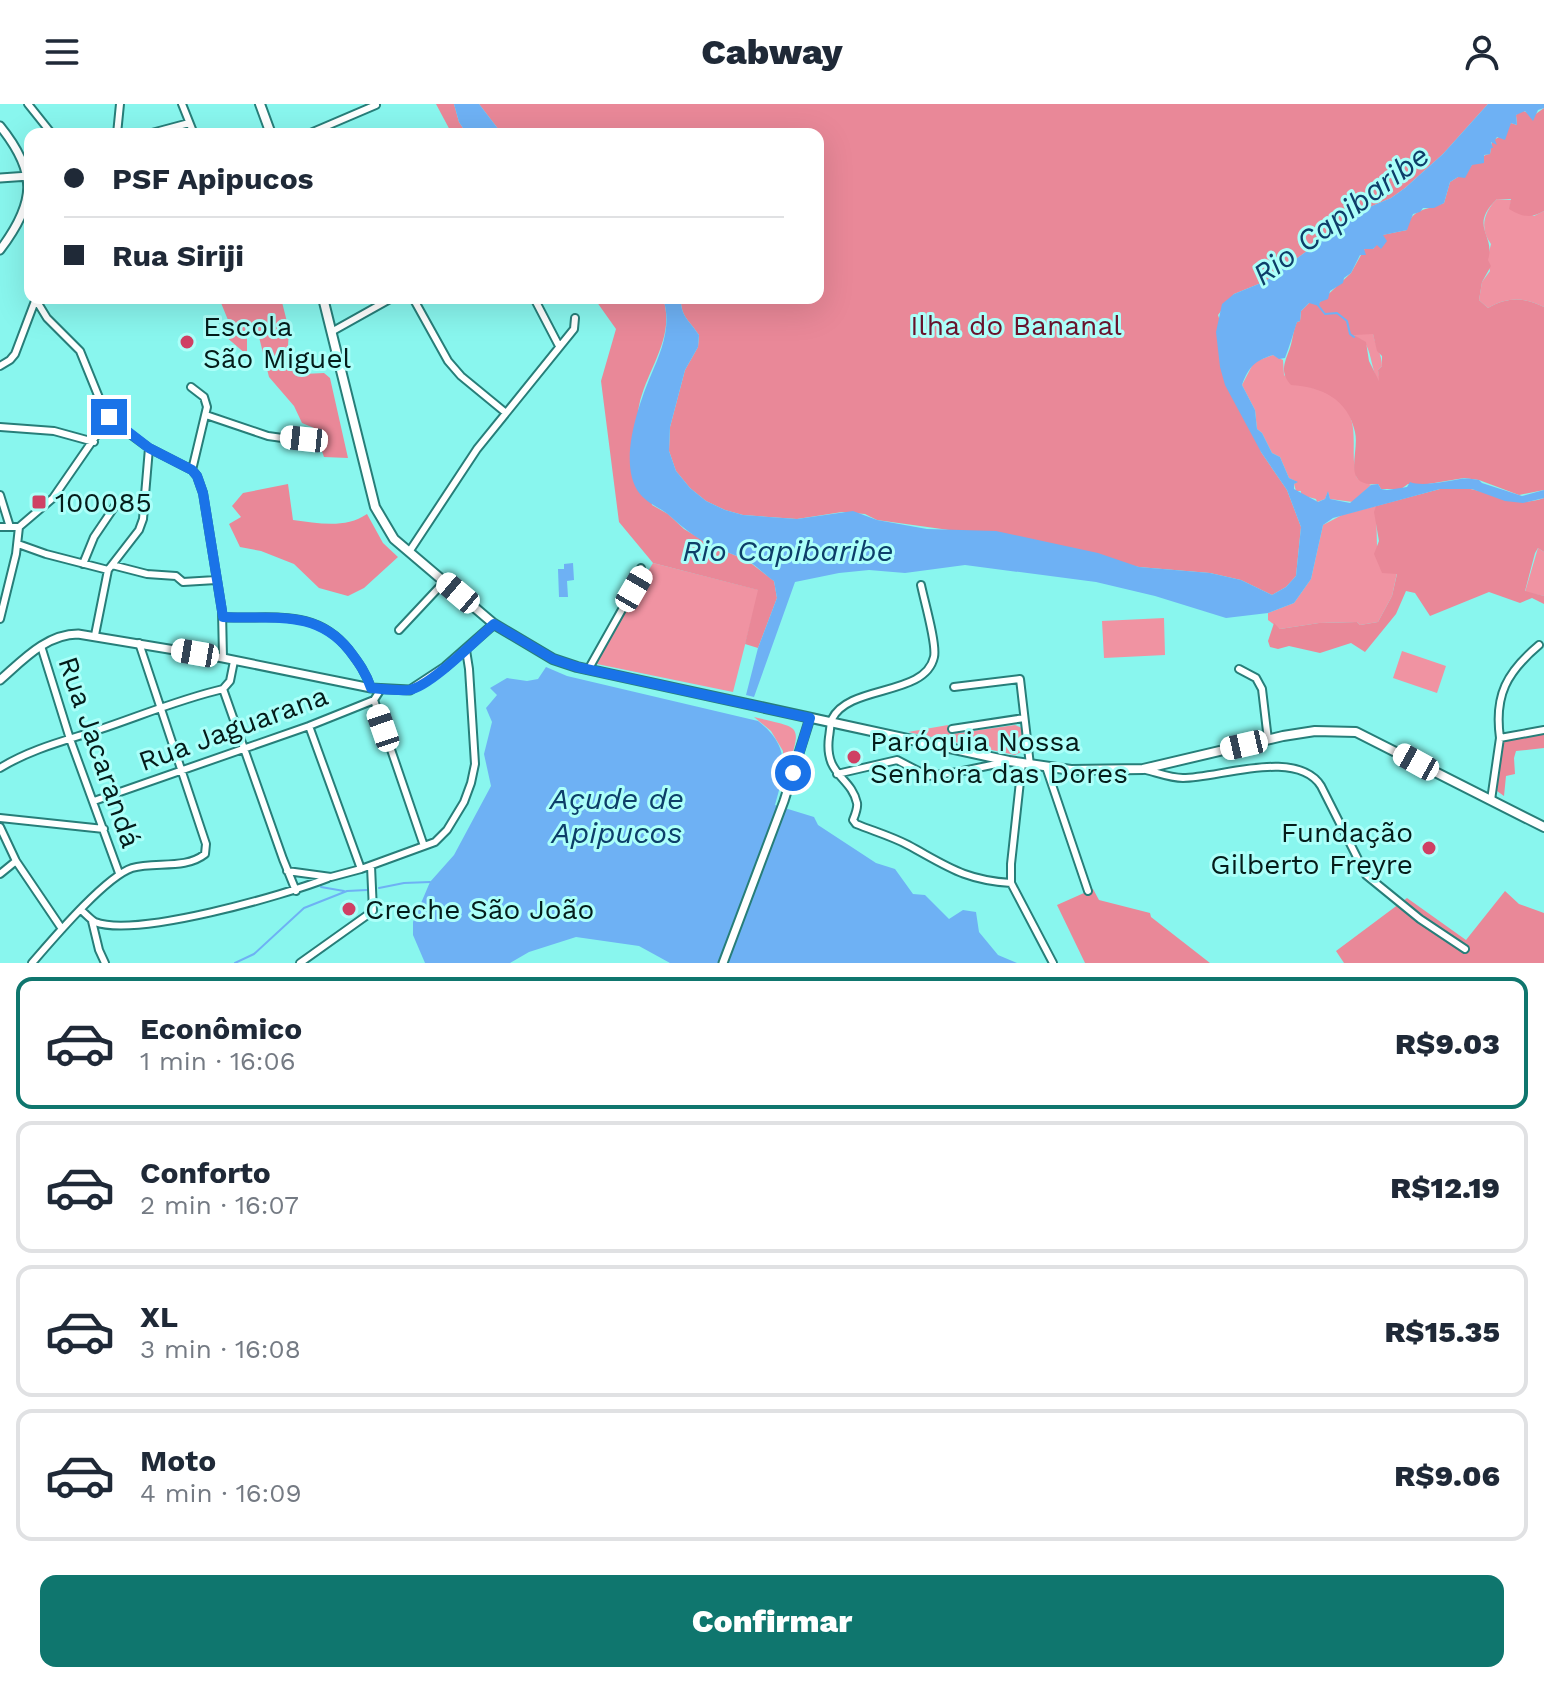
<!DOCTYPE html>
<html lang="pt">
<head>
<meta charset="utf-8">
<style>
	body { margin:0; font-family:"Work Sans",sans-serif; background:#f6f6f7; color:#1f2937; height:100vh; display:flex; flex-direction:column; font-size:30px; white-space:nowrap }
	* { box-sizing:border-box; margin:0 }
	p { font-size:26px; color:#747a83 }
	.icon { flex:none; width:44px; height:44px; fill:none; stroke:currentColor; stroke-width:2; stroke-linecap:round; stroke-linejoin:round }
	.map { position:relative; height:859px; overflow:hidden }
	.details { display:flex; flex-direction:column; background:#fff; flex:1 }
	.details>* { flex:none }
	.banner { position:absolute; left:24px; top:24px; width:800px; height:176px; border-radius:16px; box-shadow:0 8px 32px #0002; display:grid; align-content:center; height:176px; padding:0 40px; background:#fff }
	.end { position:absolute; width:36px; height:36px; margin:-18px; border:10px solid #1a73e8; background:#fff; box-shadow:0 0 0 4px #fff }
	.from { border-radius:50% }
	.car { position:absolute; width:24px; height:48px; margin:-24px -12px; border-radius:10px; box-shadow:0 0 6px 2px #0007; background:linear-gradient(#fff 24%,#345 0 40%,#fff 0 76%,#345 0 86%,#fff 0) }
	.banner b { display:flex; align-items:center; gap:28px; height:76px; font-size:30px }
	.banner b+b { border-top:2px solid #e0e1e3 }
	.banner i { width:20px; height:20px; background:#1f2937 }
	ul { padding:14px 0 0; list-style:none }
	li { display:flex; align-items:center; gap:24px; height:132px; margin:0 16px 12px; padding:0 24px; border:4px solid #e0e1e3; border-radius:16px }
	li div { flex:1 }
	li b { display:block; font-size:30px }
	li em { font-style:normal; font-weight:800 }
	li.selected { border-color:#0f766e }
	li>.icon { width:72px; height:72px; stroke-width:1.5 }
	.primary-button { display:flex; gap:16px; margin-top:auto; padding:16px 40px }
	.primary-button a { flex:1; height:92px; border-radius:16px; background:#0f766e; color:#fff; font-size:32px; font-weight:800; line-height:92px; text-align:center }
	header { display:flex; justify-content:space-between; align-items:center; height:104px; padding:0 40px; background:#fff; font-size:36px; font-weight:800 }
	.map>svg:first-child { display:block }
	.green { fill:#f093a2 }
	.forest { fill:#e98898; fill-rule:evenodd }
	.water { fill:#6eb1f4 }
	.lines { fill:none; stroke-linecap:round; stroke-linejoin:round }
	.stream { stroke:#6eb1f4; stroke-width:2 }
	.minor-casing { stroke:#277e79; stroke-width:10 }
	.tertiary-casing { stroke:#277e79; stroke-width:11 }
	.secondary-casing { stroke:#277e79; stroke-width:12 }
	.minor { stroke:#fff; stroke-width:6 }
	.tertiary { stroke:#fff; stroke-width:7 }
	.secondary { stroke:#fff; stroke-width:8 }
	.route { stroke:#1a73e8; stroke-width:10 }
	.poi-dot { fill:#cf4064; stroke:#acfff9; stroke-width:3 }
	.labels { text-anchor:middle; stroke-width:6; stroke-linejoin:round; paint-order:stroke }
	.park-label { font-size:28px; fill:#68122b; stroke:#acfff9 }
	.poi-label { font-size:28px; fill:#041c1a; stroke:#acfff9; text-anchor:start }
	.street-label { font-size:28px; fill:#041c1a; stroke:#acfff9 }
	.water-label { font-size:30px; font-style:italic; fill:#0d3e69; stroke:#acfff9 }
</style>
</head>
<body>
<header><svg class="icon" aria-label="menu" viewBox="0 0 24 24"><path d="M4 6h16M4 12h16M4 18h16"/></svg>Cabway<svg class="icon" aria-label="person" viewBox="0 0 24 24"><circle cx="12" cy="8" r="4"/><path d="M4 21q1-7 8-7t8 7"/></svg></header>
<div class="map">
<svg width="1544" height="859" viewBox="0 0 1544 859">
	<rect width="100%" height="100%" fill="#89f6ee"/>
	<!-- green -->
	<path class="green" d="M 1497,95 L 1512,96 L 1510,100 L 1534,112 L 1544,107 L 1544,203 C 1525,193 1507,193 1488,204 L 1479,196 L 1482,178 L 1490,167 L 1487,156 L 1491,140 C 1479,124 1484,108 1497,95 Z
		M 1373,229 C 1375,242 1382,250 1382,262 L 1378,266 L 1380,279 C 1371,268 1372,247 1364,238 C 1361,235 1357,234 1353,230 Z
		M 1273,251 L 1283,256 L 1284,271 C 1298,284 1313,281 1329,290 C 1367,310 1347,346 1357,374 L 1371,381 L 1353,398 L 1330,395 L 1328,388 L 1325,395 L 1317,398 L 1316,395 L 1301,391 L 1301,387 L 1296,387 L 1294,380 L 1297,378 L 1289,374 L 1280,353 L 1272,349 L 1262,329 L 1257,325 L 1255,306 L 1242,281 L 1254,258 Z
		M 1376,402 L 1377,443 L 1397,469 L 1392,492 L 1378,518 L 1360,521 L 1357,518 L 1319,519 L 1280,525 L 1268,516 L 1268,509 L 1294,499 L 1311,475 L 1323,421 L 1342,411 Z
		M 1538,444 L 1544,448 L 1544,492 L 1525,488 Z
		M 653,459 L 759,486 L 733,588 L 597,560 L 596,555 Z
		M 1164,514 L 1165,551 L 1104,554 L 1102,517 Z
		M 1402,547 L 1446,562 L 1437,589 L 1393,574 Z
		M 754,613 C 804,625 801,619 787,669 L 783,672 L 783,647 L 771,627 Z
		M 948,621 L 949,628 L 952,630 L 1015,621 L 1022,624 L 1027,641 L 1023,647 L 1015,651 L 908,628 Z"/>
	<!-- forest -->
	<path class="forest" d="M 436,0 L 454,0 L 459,18 L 467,30 L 452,30 Z
		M 479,0 L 1488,0 L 1443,50 L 1405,84 L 1391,94 L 1351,111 L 1333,128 L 1266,177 L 1234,190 L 1218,211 L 1261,348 L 1287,386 L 1301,423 L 1296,472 L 1286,483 L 1272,491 L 1241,476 L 1210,469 L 1139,463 L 949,426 L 877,416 L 865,410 L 842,408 L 797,415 L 743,411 L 725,406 L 706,397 L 690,384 L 676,367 L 669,347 L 670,323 L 685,266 L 698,243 L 699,231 C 690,217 680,212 681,194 L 818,194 L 818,30 L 502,30 Z
		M 1544,4 L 1544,107 C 1530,115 1523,113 1509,105 L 1511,95 L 1497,95 C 1468,123 1496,130 1488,156 L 1491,162 L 1482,178 L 1479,196 L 1488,204 C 1507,193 1525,193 1544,203 L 1544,386 L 1519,391 L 1479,376 L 1464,374 L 1422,381 L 1408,380 L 1401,385 L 1381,385 L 1378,380 C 1340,383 1360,349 1355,328 C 1348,295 1322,283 1291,281 C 1279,268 1285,258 1290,244 C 1293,235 1293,226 1297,218 L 1300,217 L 1301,207 L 1309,199 L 1319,199 L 1351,169 L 1361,151 L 1365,151 L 1363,147 L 1366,143 L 1373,145 L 1376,141 L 1383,140 L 1382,131 L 1407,126 C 1409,105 1427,106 1444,99 L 1450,78 L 1458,73 L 1465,73 C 1468,63 1480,51 1490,50 L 1492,37 L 1499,33 L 1511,19 L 1517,21 L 1516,11 L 1522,6 L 1533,12 ZM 1373,230 L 1377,247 L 1382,252 L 1382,262 L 1378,266 L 1379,277 L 1369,257 L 1366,238 L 1354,231 Z
		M 219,194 L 288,194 L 282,198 L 289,226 L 288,242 L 304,270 L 324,269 L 330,274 L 348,354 L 324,353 L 314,324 L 302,319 L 294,302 L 269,273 L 259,233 L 247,224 L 247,251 L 225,232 L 228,216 Z
		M 594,194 L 663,194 C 676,234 647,264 639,302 C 635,316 649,381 652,401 L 668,410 L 684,425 L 709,440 L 748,457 L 774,477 L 777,494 L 758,544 L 745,540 L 758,486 L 653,459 L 619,418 L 601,277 L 616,225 Z
		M 288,380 L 293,416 C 318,419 345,425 367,410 L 383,439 L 398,453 L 364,484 L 348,492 L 319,484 L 294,460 L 261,447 L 240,443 L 229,420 L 241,413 L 232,402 L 243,389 Z
		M 1460,384 C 1492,385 1509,406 1544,394 L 1544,448 L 1538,444 L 1535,449 L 1525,487 L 1544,492 L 1544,500 L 1532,494 L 1520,499 L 1489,488 L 1430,512 L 1415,489 L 1406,487 L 1396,510 L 1365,548 L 1351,539 L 1320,549 L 1289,542 L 1278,545 L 1270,543 L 1268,537 L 1274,519 L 1280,525 L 1319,519 L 1357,518 L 1360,521 L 1378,518 L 1392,492 L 1397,470 L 1382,469 L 1374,450 L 1379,437 L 1374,408 L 1376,402 L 1440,385 Z
		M 1544,629 L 1544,644 L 1516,647 L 1514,654 L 1515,670 L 1506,672 L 1504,692 L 1497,687 L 1503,636 Z
		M 1093,785 L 1099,796 L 1150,809 L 1151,813 L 1210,859 L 1085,859 L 1057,801 Z
		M 1505,787 L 1519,800 L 1544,809 L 1544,859 L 1344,859 L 1336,847 L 1407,794 L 1466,836 Z"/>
	<!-- water -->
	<path class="water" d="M 454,0 L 479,0 L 502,30 L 467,30 L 459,18 Z
		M 1488,0 L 1544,0 L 1544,4 L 1538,6 L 1533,17 L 1525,7 L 1516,11 L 1517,21 L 1511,19 L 1505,36 L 1497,33 L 1495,36 L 1497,41 L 1491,38 L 1493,44 L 1491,44 L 1490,50 L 1484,51 L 1484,59 L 1472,61 L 1465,74 L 1458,73 L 1450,78 L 1444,99 L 1434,104 L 1423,104 L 1420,108 L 1413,110 L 1407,126 L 1383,131 L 1387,137 L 1381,145 L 1377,141 L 1373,145 L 1364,145 L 1366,151 L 1360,151 L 1351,169 L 1344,174 L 1343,179 L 1330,187 L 1328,195 L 1320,198 L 1319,202 L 1309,199 L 1301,207 L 1300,217 L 1297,218 C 1293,230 1290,241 1285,254 L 1279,255 L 1273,251 C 1255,257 1249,262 1242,281 L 1255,306 L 1257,325 L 1262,329 L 1272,349 L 1280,353 L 1289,374 L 1298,378 L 1294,380 L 1294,385 L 1318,398 L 1325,395 L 1328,387 L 1330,395 L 1350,399 L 1371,381 L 1378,380 L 1381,385 L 1387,386 L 1407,383 L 1410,378 C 1422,383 1447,377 1460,375 C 1466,374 1472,375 1479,376 L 1482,379 L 1522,392 L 1544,386 L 1544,394 L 1523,399 L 1505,397 L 1472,385 L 1440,385 L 1333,414 L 1323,421 L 1311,475 L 1294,499 L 1268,509 L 1226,514 L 1155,492 L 1096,478 L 965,461 L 905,469 L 869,466 L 839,469 L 795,478 L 754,593 L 746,591 L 758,544 L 777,494 L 774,477 C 766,472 759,464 750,458 C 737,451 723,447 710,441 C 695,433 683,424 670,412 C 661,404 648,400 640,390 C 617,361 638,302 651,271 C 662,246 672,221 663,194 L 681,194 C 680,212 690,217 699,231 L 698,243 L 685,266 L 670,323 L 669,347 L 676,367 L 690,384 L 706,397 L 725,406 L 743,411 L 797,415 L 853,407 L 877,416 L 927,425 L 996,427 L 1098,449 L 1139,463 L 1210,469 L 1241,476 L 1272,491 L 1286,483 L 1296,472 L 1301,423 L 1287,386 L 1261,348 L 1225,281 L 1220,263 L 1216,228 L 1222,200 L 1234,190 L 1266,177 L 1333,128 L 1351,111 L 1391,94 L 1405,84 L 1443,50 Z
		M 573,459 L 574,476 L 567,477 L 568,493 L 559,493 L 558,465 L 564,465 L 564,460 Z
		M 546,563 L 567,572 L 758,617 C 791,642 785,666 775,701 L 814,713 L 818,721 L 876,759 L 895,765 L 913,790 L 925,791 L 949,815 L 963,806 L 976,808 L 979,828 L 998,851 L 1017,859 L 670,859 L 639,842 L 576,833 L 529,848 L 510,859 L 425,859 L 413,831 L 413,818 L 430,778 L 454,751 L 491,682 L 484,650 L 492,618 L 486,604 L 497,591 L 490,584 L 507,574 L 527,577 L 538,575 Z"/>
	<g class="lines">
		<!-- stream -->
		<path class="stream" d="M 1317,200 L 1325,210 L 1337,209 L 1347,217 L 1350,230 L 1354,233
			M 321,783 L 344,787
			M 379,784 L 404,779 L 430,778
			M 235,859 L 254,850 L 304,804 L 347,787 L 367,786"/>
		<defs>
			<path id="minor" d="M 28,0 L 52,30
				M 182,0 L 194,30
				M 117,30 L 120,0
				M 148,30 L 189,19
				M 308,30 L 376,1
				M 413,194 L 448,257 L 461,272 L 506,309
				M 534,194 L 559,242
				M 36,196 L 47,214 L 80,247 L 104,306 L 115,319 L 149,344 L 192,366 L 197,372 L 203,389 L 222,507 L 223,554
				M 333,227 L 392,194
				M 0,262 L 10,256 L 15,250 L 35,197
				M 191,283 L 204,293 L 207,303 L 192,366
				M 206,311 L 268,332 L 311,338
				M 0,323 L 54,327 L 94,338
				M 0,391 L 10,423
				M 0,423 L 19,423 L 53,394 L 109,313
				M 18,440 L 46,450 L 108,466
				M 409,448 L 477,345 L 574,225 L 575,214
				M 83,460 L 94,433 L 115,402
				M 112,461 L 147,470 L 176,472 L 183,478 L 216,476
				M 921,481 C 924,496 937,540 934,553 C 925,593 849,580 832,615 C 830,620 830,628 829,633 C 824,672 851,672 857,699 C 858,704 855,711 853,716 L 856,720 C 873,727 891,732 908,741 C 947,762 964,776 1011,779
				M 223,513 C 272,516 315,503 349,546 C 359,559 366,569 371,584
				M 0,515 L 16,450 L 19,423
				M 399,526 L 444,478
				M 95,531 L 108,466 L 139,426 L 143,415 L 149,344
				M 41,542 L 70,635 L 119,769
				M 234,557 L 230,577 L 223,585 L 283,755 L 296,787
				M 1239,565 L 1256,574 L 1262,585 L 1268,636
				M 588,566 L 642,470 L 641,464
				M 954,583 L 1020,575 L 1030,661
				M 374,596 L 424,742
				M 309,622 L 361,765
				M 952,625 L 1024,614
				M 1500,634 C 1494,591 1507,568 1539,541
				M 1022,659 L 1011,760 L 1011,779 L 1053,859
				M 1046,663 L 1088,787
				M 0,664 C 31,645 64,637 98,626 C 140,612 180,595 223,585
				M 1146,666 C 1158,669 1171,674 1183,674 C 1219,674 1297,644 1321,682 L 1366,771 L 1420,815 L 1465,845
				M 837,670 L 897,656 L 928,672 L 958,668 L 1006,658
				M 1491,696 L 1500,634 L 1544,626
				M 94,697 L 309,622 L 374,596 L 381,585
				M 0,714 L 104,725
				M 0,723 L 16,757 L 62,825
				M 287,767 L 331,773 L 361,765 L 435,738 L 447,726 L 464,698 L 471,679 L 475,660 L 469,565 L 466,546
				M 0,770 L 16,757
				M 81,806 C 86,810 90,815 95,818 C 136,834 285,791 328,774
				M 92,817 L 99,846 L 105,859
				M 32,859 C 52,836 105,773 132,764 C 155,757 185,766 205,750 L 206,740 L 139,539
				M 300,859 L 373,807 L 371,762"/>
			<path id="tertiary" d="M 0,22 C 38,69 36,98 0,146
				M 0,74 L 29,72
				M 0,576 C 22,557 46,530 78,530 L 223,554 L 371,584 L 410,586 L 445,563 L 494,520
				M 723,859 L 784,697 L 810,614"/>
			<path id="secondary" d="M 260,0 L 271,30
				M 323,194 L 375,403 L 394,435 L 494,520 L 553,555 L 577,563 L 1009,657 L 1071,666 L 1143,665 L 1283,632 L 1315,627 L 1356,628 L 1544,723"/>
		</defs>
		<!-- minor casing -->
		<use href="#minor" class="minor-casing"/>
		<!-- tertiary casing -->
		<use href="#tertiary" class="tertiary-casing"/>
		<!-- secondary casing -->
		<use href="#secondary" class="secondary-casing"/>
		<!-- minor -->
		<use href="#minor" class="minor"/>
		<!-- tertiary -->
		<use href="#tertiary" class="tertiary"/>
		<!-- secondary -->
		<use href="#secondary" class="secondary"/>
	</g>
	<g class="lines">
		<!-- route -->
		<path class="route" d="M 109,313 L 149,344 L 192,366 L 197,372 L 203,389 L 223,513 C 271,516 315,504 349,546 C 359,559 366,569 371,584 C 383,585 397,587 409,586 C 430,583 477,535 494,520 L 553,555 L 577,563 L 810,614 L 793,669"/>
	</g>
	<!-- markers -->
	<g class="poi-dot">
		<circle cx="187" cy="238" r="8"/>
		<rect x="31" y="390" width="16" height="16" rx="4"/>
		<circle cx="854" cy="653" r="8"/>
		<circle cx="1429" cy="744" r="8"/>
		<circle cx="349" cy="805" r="8"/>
	</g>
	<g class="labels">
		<!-- park labels -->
		<g class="park-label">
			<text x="1016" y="231">Ilha do Bananal</text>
		</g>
		<!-- poi labels -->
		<g class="poi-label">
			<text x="203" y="232">Escola<tspan x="203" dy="32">São Miguel</tspan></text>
			<text x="55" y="408">100085</text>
			<text x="870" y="647">Paróquia Nossa<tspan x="870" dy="32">Senhora das Dores</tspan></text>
			<text x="1413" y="738" text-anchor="end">Fundação<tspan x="1413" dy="32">Gilberto Freyre</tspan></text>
			<text x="365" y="815">Creche São João</text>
		</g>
		<!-- street labels -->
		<g class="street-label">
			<text transform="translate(233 624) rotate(-20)" y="10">Rua Jaguarana</text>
			<text transform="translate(100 648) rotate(71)" y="10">Rua Jacarandá</text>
		</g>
		<!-- water labels -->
		<g class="water-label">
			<text transform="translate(1341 111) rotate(-37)" y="10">Rio Capibaribe</text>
			<text x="788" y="457">Rio Capibaribe</text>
			<text x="617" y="705">Açude de<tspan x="617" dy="34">Apipucos</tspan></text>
		</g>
	</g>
</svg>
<i class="end from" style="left:793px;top:669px"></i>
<i class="end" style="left:109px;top:313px"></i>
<i class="car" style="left:304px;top:335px;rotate:276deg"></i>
<i class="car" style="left:634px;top:485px;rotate:30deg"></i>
<i class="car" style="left:458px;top:489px;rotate:310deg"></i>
<i class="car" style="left:195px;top:549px;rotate:280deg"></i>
<i class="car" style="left:383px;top:624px;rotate:341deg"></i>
<i class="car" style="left:1244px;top:641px;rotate:257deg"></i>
<i class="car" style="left:1416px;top:658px;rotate:299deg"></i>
<div class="banner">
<b><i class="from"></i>PSF Apipucos</b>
<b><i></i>Rua Siriji</b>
</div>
</div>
<section class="details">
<ul>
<li class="selected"><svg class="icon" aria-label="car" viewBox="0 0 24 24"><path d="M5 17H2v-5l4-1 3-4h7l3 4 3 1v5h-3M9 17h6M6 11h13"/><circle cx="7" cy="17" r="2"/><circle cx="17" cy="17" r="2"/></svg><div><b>Econômico</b><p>1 min · 16:06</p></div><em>R$9.03</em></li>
<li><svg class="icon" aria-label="car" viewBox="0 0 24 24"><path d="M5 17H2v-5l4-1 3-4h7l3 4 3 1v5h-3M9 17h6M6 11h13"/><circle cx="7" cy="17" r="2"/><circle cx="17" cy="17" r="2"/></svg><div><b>Conforto</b><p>2 min · 16:07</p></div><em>R$12.19</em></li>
<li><svg class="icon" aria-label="car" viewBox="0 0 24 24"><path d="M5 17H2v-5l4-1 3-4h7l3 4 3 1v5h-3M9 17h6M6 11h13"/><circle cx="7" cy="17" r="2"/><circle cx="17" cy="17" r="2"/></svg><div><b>XL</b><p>3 min · 16:08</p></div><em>R$15.35</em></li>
<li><svg class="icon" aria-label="car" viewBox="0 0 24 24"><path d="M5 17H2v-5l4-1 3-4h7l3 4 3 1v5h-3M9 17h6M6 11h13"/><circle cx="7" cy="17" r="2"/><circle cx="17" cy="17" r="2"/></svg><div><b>Moto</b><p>4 min · 16:09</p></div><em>R$9.06</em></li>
</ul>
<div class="primary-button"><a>Confirmar</a></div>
</section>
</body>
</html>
